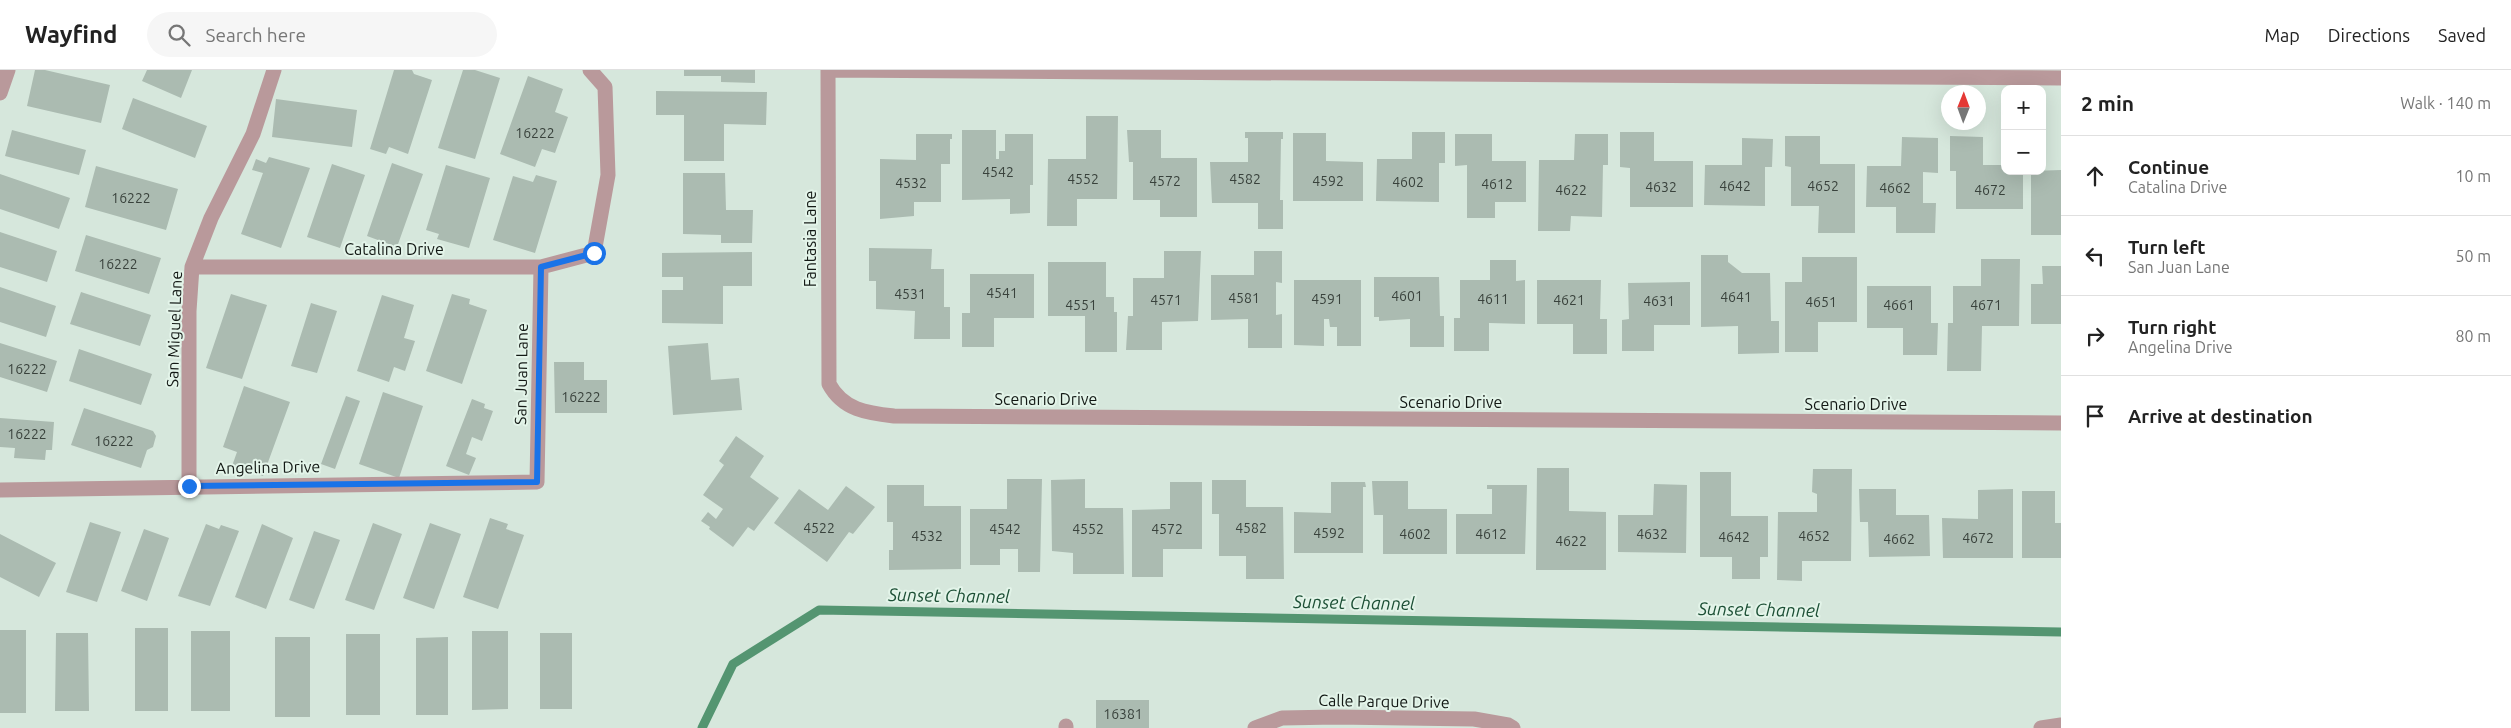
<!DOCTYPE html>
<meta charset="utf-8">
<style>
:root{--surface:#fff;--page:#f6f6f6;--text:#222;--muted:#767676;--line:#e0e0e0}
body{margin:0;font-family:Ubuntu,sans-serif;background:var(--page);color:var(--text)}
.controls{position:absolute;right:15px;top:15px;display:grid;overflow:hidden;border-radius:10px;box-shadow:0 5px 20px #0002}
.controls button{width:45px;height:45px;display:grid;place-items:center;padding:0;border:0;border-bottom:1px solid var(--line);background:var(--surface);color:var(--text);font:25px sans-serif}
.compass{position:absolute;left:1941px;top:15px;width:45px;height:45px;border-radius:50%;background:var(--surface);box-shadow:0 5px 20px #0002;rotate:1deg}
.stop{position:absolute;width:15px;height:15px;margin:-11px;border:4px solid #1a73e8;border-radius:50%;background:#fff}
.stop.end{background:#1a73e8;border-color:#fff;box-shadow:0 1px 5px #0008}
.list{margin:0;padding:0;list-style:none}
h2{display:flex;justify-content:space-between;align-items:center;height:65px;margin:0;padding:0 20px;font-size:21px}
h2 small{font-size:16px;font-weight:400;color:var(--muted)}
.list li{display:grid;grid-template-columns:32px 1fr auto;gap:15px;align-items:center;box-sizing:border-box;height:80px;padding:0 20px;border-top:1px solid var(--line)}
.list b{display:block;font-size:19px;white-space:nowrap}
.list p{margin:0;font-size:16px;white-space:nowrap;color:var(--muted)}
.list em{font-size:16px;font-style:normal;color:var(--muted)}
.icon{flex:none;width:28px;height:28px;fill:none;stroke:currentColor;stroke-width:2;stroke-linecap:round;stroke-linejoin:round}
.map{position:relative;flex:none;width:2061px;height:658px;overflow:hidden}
header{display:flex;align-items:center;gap:30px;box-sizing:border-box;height:70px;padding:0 25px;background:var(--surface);border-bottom:1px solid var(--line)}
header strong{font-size:24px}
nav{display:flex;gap:28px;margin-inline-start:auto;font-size:18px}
.search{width:350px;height:45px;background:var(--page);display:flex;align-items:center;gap:12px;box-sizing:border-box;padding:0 18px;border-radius:28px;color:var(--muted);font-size:19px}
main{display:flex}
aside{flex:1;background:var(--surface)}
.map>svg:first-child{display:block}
</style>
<header>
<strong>Wayfind</strong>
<div class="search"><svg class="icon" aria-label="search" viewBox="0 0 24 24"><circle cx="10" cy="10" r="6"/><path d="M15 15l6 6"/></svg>Search here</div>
<nav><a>Map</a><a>Directions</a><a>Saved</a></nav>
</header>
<main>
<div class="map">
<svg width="2061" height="658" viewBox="0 0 2061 658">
<rect width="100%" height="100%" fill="#d6e7dc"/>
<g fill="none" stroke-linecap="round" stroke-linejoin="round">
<path stroke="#549571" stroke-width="9" d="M702,658L733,594L819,540L2061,562"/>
</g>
<path fill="#abbbb1" d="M35,0H45L110,15L101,53L27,36Z
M147,0H192L181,28L142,11Z
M394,0H412L414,4L432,10L408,84L389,77L386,84L370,79Z
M463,0H475L500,8L475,89L438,78Z
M684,0H755V13L721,12V6H684Z
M528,6L563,19L555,42L568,47L555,83L542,79L535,97L500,84Z
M656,21L767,22L766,55L724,54V91H684V45H656Z
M133,28L207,56L195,88L122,59Z
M276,29L357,40L352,77L272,67Z
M1086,46H1118L1117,129H1077V156H1047L1048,89H1086Z
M12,60L86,80L79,105L5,86Z
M962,60H996V89H999V81H1005V64H1033V115H1030V143L1010,144V129L962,130Z
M1127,60H1161V88H1197V147H1160V130H1133V92H1129Z
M1245,62H1283V69H1281L1280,130H1283V159H1258V133H1212L1210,92H1248V68H1245Z
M1412,62H1445V93H1439V132L1376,131L1377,89H1412Z
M1620,62H1654V91H1693V137H1630V98L1620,97Z
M1293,63H1326V91L1363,92V131H1293Z
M916,64H952V69H950V94H941V132H914V146L880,149V89L916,90Z
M1455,64H1492V91H1526V132H1495V148H1467V95L1455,96Z
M1575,64H1608V95H1603L1602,147L1571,146L1570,161H1538L1539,90H1574Z
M1785,66H1820V94H1855V163H1818L1819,136H1791V97L1785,96Z
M1950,66L1983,67V95H2005V101H2023V139H1956V101H1950Z
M1902,67L1938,68V103L1923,102V133H1936L1935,163H1896V137H1866L1867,96H1901Z
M1742,68L1773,69L1772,97H1765V136L1704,135L1705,95H1742Z
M269,87L310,98L281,178L241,164L263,103L252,100L256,89L266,93Z
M392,93L423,104L397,177L367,166Z
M332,94L365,105L340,178L307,167Z
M446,95L490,108L469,178L437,169L439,164L426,160Z
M96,96L178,119L166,160L85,137Z
M2061,100V165H2031V101Z
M683,103H725L726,140H753L752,173H721V165L683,164Z
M0,104L70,128L59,159L0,139Z
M536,105L557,111L535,183L493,170L513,106L533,112Z
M0,162L57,181L47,212L0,197Z
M86,165L161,188L149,224L75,201Z
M869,178L932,179L931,199H944V237H950V269H914L915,241L876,239V211H869Z
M1164,181H1201L1198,251L1162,252V280H1126L1128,246H1133V208H1164Z
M1254,181H1282V213L1276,212V245L1282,244V278H1248V249L1211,250V205H1254Z
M752,182V216H723V254L662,253V220H683V207H662V183Z
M1701,185H1728V192L1742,203H1770L1771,251H1779V283L1738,284V256L1701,257Z
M1802,187H1857V252H1818V282H1785V212H1802Z
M1981,189H2020L2019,256H1982L1981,301H1947L1948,253H1953V216H1981Z
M1490,190H1516V211L1525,210V254L1489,253V281H1454V248H1460V210H1490Z
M1048,192H1106V227H1114V242H1117V282H1085V246H1048Z
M2042,196H2061V254H2031V214H2043Z
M970,204H1034V248H994V277H962V243H970Z
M1374,207H1439L1440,246H1444V277H1410V249L1379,251V247H1374Z
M1294,210H1361V276H1337V257H1330L1329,249H1324V276L1294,275Z
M1537,210H1601L1600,249H1607V284H1573V254H1537Z
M1690,212V255H1654V281H1622V250L1629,249L1628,213Z
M1867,216H1931V253H1938L1937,285H1903V258H1867Z
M0,217L56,236L46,267L0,252Z
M81,222L151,245L140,276L70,254Z
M231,224L267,235L242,309L206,298Z
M452,224L470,229L469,234L487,240L462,314L426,301Z
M382,225L414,235L404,268L415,271L405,301L394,297L389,312L357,301Z
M311,233L337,241L317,303L291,296Z
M0,273L57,291L47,322L0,307Z
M708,273L711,310L739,308L742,340L673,345L668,276Z
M79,279L152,304L141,335L69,311Z
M554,292H584V310H607V343H555Z
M244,316L290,332L263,406L232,396L237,382L223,377Z
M383,322L423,336L399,408L359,394Z
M346,326L360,331L335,399L321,394Z
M472,329L485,334L484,338L493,341L482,371L472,367L466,384L476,388L469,405L446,396Z
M84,338L153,361L156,366L153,377L147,380L141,398L71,375Z
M0,348L54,352L52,380H46L45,390L14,388L15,378L0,377Z
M736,366L764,386L750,407L779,428L754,461L748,457L733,477L709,459L710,457L701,451L708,442L716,449L723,439L703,425L724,395L719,391Z
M1537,398H1569V441L1606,442V500H1536Z
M1813,399H1852L1851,491H1802V511L1777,510L1778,442H1817V424L1812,422Z
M1700,402H1731V446H1768V487H1760V509H1732V487H1700Z
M1007,409H1042L1040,502H1018V479H1000V495H970V439H1007Z
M1085,409V438H1123L1124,504H1073V483L1052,481L1051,410Z
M1212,410H1246V437H1283L1284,509H1246V486H1219V444H1212Z
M1372,411H1408V439H1447V484H1383V445H1374Z
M1170,412H1202V479H1163V507H1132V440L1170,439Z
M1331,412H1365L1366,417H1363V483H1294V442L1331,443Z
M1654,414L1687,415L1686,483L1618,482V445H1653Z
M887,415H924V436H961V499L889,500V480H893V452H887Z
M1487,415H1527L1525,484H1456V444H1492V419H1487Z
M846,416L875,437L853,464L849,462L827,492L774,453L799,419L828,440Z
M1859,419H1896V445H1929L1930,486L1869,487L1868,452H1860Z
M2013,419V488H1943L1942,448L1978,449V420Z
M2022,421H2055V453H2061V488H2022Z
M490,448L508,454L506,459L524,465L498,539L463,527Z
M90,452L121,462L97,532L66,522Z
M373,453L402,464L374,540L345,530Z
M430,453L461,464L434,539L403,528Z
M206,454L219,459L221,455L239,461L210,536L178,526Z
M262,454L293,468L266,539L235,527Z
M144,459L169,468L147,531L121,521Z
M314,461L340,470L314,539L289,530Z
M0,464L56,493L39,527L0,507Z
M135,558H168V641H135Z
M0,560H26V643H0Z
M191,561H230V641H191Z
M472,561H508V639L472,640Z
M56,563H88L89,641H55Z
M540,563H572V639H540Z
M346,564H380V645H346Z
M275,567H310V647H275Z
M448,567V645H416V568Z
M1096,630H1149V658H1096Z"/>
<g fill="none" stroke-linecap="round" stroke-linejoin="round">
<path stroke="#b9999b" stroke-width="15" d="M1066,658V656
M1255,658L1282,648L1336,647L1474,649L1508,655L1513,658
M2041,658L2061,655"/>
<path stroke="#b9999b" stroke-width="15" d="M828,0L829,314C843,340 867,343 894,346L2061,353
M828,0L2061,8
M0,23L8,0
M192,197H541L594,183L608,105L605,17L590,0
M189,416V241L192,197L211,148L253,64L274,0
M0,420L537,412L541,197"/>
</g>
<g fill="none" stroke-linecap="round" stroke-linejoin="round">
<path stroke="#1a73e8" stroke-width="6" d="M189,416L537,412L541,197L594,183"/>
</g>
<g text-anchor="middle" stroke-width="4" stroke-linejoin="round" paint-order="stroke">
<g font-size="14" fill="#39423c">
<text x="535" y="68">16222</text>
<text x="998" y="107">4542</text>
<text x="1083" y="114">4552</text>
<text x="1245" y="114">4582</text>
<text x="1165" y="116">4572</text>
<text x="1328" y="116">4592</text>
<text x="1408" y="117">4602</text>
<text x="911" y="118">4532</text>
<text x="1497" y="119">4612</text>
<text x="1735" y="121">4642</text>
<text x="1823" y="121">4652</text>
<text x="1661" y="122">4632</text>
<text x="1895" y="123">4662</text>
<text x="1571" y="125">4622</text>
<text x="1990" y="125">4672</text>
<text x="131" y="133">16222</text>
<text x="118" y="199">16222</text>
<text x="1002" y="228">4541</text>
<text x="910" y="229">4531</text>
<text x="1407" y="231">4601</text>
<text x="1736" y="232">4641</text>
<text x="1244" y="233">4581</text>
<text x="1327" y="234">4591</text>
<text x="1493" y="234">4611</text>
<text x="1166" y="235">4571</text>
<text x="1569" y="235">4621</text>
<text x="1659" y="236">4631</text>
<text x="1821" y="237">4651</text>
<text x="1081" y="240">4551</text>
<text x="1899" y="240">4661</text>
<text x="1986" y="240">4671</text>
<text x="27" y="304">16222</text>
<text x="581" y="332">16222</text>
<text x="27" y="369">16222</text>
<text x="114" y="376">16222</text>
<text x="819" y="463">4522</text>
<text x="1251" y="463">4582</text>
<text x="1005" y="464">4542</text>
<text x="1088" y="464">4552</text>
<text x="1167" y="464">4572</text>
<text x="1329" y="468">4592</text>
<text x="1415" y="469">4602</text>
<text x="1491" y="469">4612</text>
<text x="1652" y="469">4632</text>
<text x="927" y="471">4532</text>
<text x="1814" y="471">4652</text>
<text x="1734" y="472">4642</text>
<text x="1978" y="473">4672</text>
<text x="1899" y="474">4662</text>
<text x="1571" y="476">4622</text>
<text x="1123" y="649">16381</text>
</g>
<g font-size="16" fill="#131915" stroke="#e3f4e9">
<text transform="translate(810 169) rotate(-90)" y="6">Fantasia Lane</text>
<text x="394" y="185">Catalina Drive</text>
<text transform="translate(174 259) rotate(-88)" y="6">San Miguel Lane</text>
<text transform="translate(521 304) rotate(-89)" y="6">San Juan Lane</text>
<text x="1046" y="335">Scenario Drive</text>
<text x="1451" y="338">Scenario Drive</text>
<text x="1856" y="340">Scenario Drive</text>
<text transform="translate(268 397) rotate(-1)" y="6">Angelina Drive</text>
<text transform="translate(1384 631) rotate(1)" y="6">Calle Parque Drive</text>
</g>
<g font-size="18" font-style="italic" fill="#1c4f35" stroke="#e3f4e9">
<text transform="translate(949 526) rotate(1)" y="6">Sunset Channel</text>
<text transform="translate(1354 533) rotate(1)" y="6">Sunset Channel</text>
<text transform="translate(1759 540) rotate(1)" y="6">Sunset Channel</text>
</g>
</g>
</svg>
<div class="controls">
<button>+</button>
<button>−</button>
</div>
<svg class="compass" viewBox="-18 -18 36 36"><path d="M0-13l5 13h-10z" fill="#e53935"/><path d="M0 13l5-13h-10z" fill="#767676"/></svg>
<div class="stop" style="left:594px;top:183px"></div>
<div class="stop end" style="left:189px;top:416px"></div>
</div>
<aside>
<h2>2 min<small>Walk · 140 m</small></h2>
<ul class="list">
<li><svg class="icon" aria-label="ahead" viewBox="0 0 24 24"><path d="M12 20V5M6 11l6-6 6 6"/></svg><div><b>Continue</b><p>Catalina Drive</p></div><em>10 m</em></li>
<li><svg class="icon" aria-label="left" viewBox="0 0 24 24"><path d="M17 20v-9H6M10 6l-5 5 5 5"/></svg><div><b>Turn left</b><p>San Juan Lane</p></div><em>50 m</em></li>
<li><svg class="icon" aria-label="right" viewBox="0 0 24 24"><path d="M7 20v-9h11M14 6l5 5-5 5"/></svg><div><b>Turn right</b><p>Angelina Drive</p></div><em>80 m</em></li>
<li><svg class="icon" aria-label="arrive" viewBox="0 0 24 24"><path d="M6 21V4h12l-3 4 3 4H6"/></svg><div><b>Arrive at destination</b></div></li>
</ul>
</aside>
</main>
